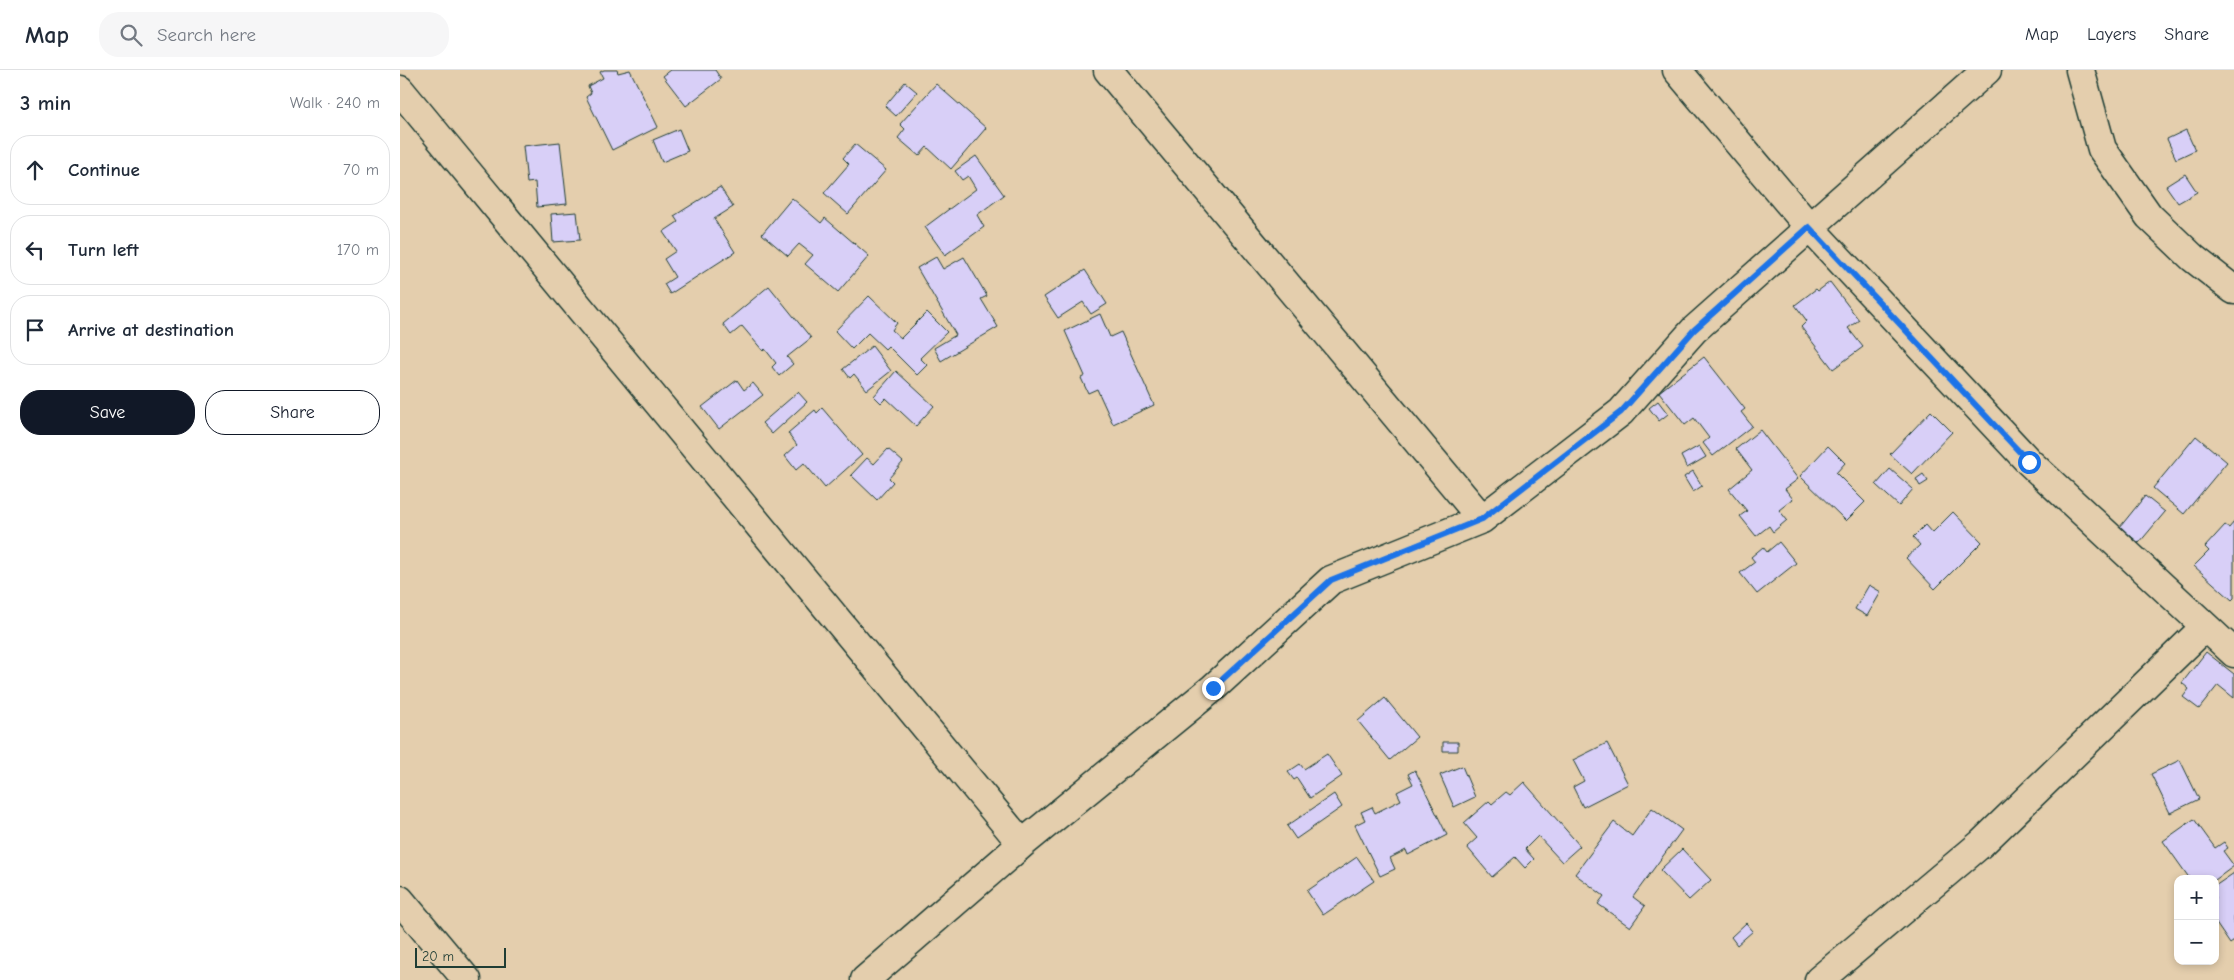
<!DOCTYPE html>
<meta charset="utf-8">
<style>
:root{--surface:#fff;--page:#f6f6f7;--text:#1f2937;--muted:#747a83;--line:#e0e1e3;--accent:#111827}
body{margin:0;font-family:"Comic Neue",sans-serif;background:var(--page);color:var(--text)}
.controls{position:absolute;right:15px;bottom:15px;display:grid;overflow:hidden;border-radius:10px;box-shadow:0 2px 8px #0003}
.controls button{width:45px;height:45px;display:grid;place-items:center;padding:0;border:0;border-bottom:1px solid var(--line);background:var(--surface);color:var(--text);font:25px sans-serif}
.scale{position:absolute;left:15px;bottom:12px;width:91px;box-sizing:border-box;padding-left:5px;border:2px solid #1f3d34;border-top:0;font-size:14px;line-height:18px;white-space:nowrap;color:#1f3d34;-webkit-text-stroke:4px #e4cead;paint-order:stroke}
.stop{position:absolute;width:15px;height:15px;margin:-11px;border:4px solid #1a73e8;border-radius:50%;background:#fff}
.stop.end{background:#1a73e8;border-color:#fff;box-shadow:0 1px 5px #0008}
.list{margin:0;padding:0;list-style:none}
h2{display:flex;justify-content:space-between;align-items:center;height:65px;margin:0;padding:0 20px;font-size:21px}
h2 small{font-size:16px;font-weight:400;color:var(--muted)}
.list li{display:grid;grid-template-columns:32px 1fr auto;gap:15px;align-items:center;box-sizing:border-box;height:70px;margin:0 10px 10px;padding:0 10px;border:1px solid var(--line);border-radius:20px}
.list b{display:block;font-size:19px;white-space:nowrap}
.list em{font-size:16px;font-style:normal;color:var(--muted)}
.actions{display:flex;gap:10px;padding:15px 20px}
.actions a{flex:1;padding:11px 0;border:1px solid var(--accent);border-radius:20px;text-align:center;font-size:18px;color:var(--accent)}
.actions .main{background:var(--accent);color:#fff}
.icon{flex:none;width:28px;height:28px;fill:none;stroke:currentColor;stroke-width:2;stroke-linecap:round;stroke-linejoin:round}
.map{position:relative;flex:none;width:1834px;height:910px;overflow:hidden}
header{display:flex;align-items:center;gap:30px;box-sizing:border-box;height:70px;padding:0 25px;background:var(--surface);border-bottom:1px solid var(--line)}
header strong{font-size:24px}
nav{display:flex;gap:28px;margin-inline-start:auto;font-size:18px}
.search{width:350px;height:45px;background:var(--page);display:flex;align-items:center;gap:12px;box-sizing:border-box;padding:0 18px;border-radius:20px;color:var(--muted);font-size:19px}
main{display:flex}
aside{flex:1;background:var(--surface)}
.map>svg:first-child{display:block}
</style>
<header>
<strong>Map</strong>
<div class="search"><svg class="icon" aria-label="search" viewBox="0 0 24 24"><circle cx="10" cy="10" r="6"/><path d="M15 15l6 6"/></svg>Search here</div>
<nav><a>Map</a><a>Layers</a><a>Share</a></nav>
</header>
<main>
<aside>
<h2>3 min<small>Walk · 240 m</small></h2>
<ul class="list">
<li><svg class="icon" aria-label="ahead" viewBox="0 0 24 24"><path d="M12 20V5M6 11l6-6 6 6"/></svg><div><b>Continue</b></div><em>70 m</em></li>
<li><svg class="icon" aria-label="left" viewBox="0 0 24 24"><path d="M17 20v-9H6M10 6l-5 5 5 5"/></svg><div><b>Turn left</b></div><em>170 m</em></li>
<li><svg class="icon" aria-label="arrive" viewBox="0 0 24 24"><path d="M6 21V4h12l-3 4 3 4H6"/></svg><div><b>Arrive at destination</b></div></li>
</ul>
<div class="actions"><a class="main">Save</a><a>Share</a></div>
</aside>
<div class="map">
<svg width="1834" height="910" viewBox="0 0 1834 910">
<rect width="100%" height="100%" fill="#e4cead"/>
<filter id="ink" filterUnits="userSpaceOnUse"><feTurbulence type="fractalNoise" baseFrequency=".02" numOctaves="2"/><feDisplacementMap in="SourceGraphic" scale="10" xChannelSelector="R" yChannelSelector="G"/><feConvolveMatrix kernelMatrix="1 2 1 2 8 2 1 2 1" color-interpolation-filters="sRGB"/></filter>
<g filter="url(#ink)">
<path fill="#d8cff7" stroke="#1f3d34" d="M204,0H217L218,3L230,0L258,57L212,80L186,27L191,23L188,16L203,8L200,2Z
M271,0H315L321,9L286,36L263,6Z
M505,12L517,22L496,46L485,36Z
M536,14L586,58L551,99L527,77L519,86L498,68L505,59L500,54Z
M279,59L288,81L262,92L253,70Z
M1786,60L1795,80L1776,89L1767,69Z
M160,72L167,134L137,137L135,112L127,113L123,76Z
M455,74L486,100L448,144L424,123L449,94L443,88Z
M576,86L604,125L577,145L584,157L545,185L525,157L576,119L568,106L562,110L555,101Z
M1785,104L1797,122L1778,133L1766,116Z
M320,117L333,137L314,149L335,182L270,224L264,214L275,207L264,189L276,181L263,162L278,152L274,146Z
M392,128L421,153L425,148L469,186L438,222L405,194L413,185L399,174L388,186L362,164Z
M177,142L180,170L153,172L151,144Z
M536,187L543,199L564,187L587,226L581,229L598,257L541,291L534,278L556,265L517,198Z
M685,200L707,234L691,244L683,232L658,248L644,227Z
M1430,212L1459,250L1448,258L1463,277L1433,299L1401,257L1407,251L1395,235L1416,219L1418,221Z
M369,216L411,268L387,287L393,294L379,306L372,297L376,293L365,279L363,281L342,256L331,265L323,254Z
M469,226L497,253L492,260L501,268L527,242L547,262L520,288L527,295L517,305L488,276L485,279L468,263L452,279L435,261Z
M700,244L710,267L721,262L754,335L713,354L697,319L688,323L681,308L685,306L665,261Z
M472,276L491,301L467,320L454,304L450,308L443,299Z
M1304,287L1345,339L1341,342L1352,356L1313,386L1303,373L1309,368L1294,348L1285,355L1259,322Z
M496,301L534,336L516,356L486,328L481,333L474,326Z
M337,310L344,320L353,313L363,325L319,359L302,337Z
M398,322L407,332L372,364L362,353Z
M1258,331L1268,344L1259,351L1249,338Z
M422,338L462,385L425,418L404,393L396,400L385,386L397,375L388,363L415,340L417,343Z
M1531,341L1552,362L1512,404L1490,384Z
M1360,360L1398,409L1385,419L1393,429L1379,440L1387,450L1373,462L1369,456L1356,466L1340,446L1347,441L1329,419L1352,400L1336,379Z
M1796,366L1827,392L1784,444L1753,418Z
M1299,376L1306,387L1287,398L1281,386Z
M1428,376L1445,393L1436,403L1465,432L1446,451L1400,406Z
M488,379L503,392L489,408L493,412L477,430L451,405L467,388L474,394Z
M1490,399L1513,419L1499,436L1476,415Z
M1293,401L1302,416L1293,422L1284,407Z
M1523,404L1528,411L1520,416L1516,409Z
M1745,426L1765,442L1739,473L1720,457Z
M1553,442L1582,472L1535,519L1506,488L1520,475L1513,467L1525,455L1532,463Z
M1834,452V528L1832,530L1794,496L1809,481L1805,477L1825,455L1829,458Z
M1379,472L1396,493L1357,524L1340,503L1355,492L1351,487L1363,477L1367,482Z
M1469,515L1481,522L1467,546L1455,539Z
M1806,582L1834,604V628L1818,615L1799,639L1783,627L1789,619L1782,613Z
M985,628L1017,667L990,690L958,651Z
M1043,672H1058V681H1043Z
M1207,673L1228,714L1183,737L1173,717L1184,711L1173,690Z
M927,684L942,706L910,728L897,708L894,710L888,702L900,694L904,699Z
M1780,690L1799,729L1770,743L1751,704Z
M1062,696L1075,727L1054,737L1040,705Z
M1015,700L1047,765L1008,785L1006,780L990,788L995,799L980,806L955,755L965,750L961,742L972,737L975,743L1001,730L997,722L1013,714L1008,704Z
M1124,712L1180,776L1162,792L1138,766L1125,779L1134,789L1125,798L1115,787L1092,807L1067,777L1077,768L1064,753L1089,731L1092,734L1106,722L1110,725Z
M934,724L942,737L896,769L887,756Z
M1252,738L1282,760L1233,827L1245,836L1230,857L1198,834L1204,826L1175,804L1214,752L1232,766Z
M1794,749L1815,778L1824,772L1828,778L1823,781L1834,796L1815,810L1790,809L1763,771Z
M1282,779L1311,810L1289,830L1260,800Z
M957,787L974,811L923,845L907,821Z
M1834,803V871L1830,874L1815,852V816Z
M1346,853L1353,861L1337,875L1331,867Z"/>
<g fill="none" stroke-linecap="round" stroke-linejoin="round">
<defs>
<path id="street" d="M708,0L1082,449
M1277,0L1409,157L1629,392L1834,583
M1680,0L1702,79L1749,146L1793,188L1834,220
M0,20L622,774
M465,910L622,774L813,618L931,510L1082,449L1221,342L1294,260L1587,0
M1419,910L1582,773L1805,557"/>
<path id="secondary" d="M0,830L67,910"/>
</defs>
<use href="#street" stroke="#1f3d34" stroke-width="31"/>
<use href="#secondary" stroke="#1f3d34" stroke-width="31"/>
<use href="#street" stroke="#e4cead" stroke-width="28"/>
<use href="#secondary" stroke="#e4cead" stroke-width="28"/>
</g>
</g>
<g fill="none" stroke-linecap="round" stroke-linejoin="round" filter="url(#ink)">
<path stroke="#1a73e8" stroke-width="6" d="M813,618L931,510L1082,449L1221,342L1294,260L1409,157L1629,392"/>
</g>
</svg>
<div class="controls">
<button>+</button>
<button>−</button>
</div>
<div class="scale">20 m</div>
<div class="stop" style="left:1629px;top:392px"></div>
<div class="stop end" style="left:813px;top:618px"></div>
</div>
</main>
